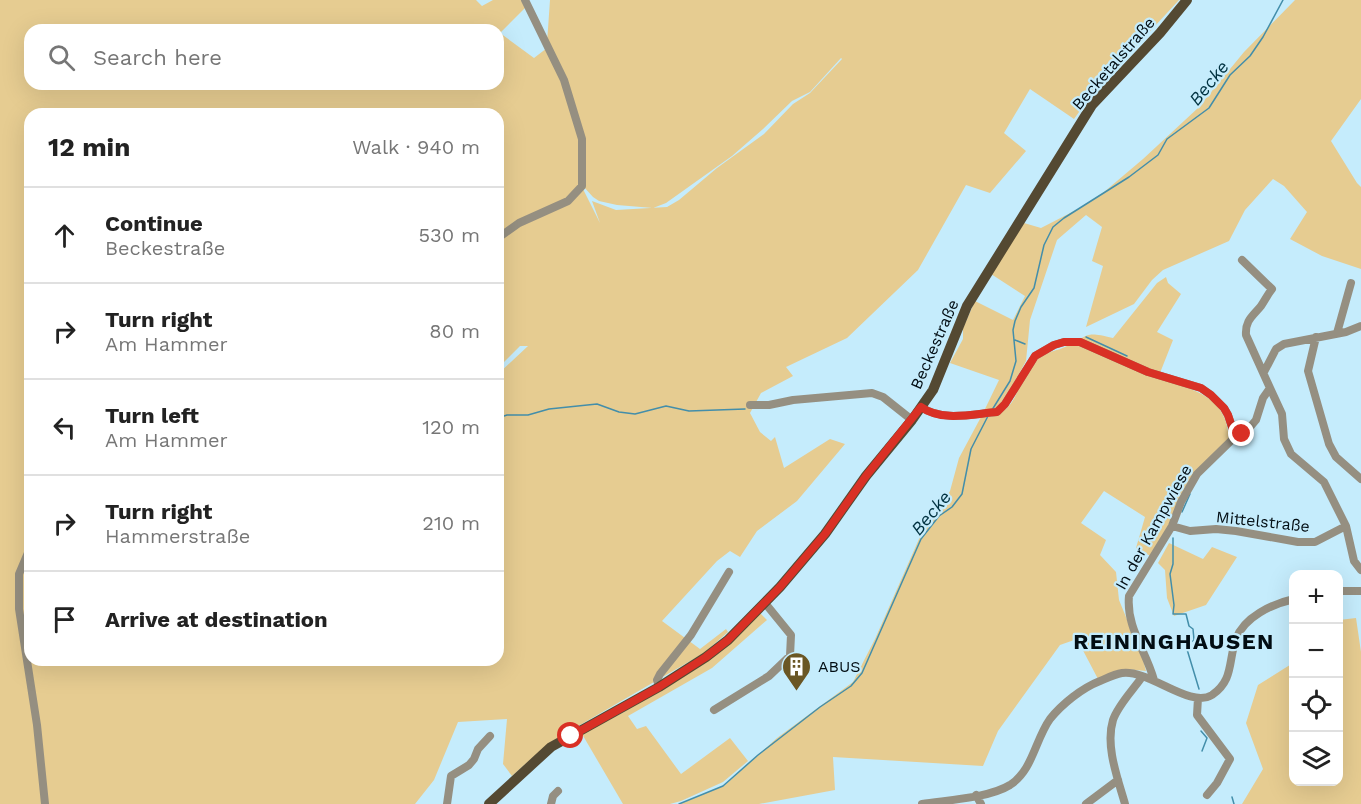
<!DOCTYPE html>
<meta charset="utf-8">
<style>
:root{--surface:#fff;--page:#f6f6f6;--text:#222;--muted:#767676;--line:#e0e0e0}
body{margin:0;font-family:"Work Sans",sans-serif;background:var(--page);color:var(--text)}
.controls{position:absolute;right:18px;bottom:18px;display:grid;overflow:hidden;border-radius:12px;box-shadow:0 6px 24px #0002}
.controls button{width:54px;height:54px;display:grid;place-items:center;padding:0;border:0;border-bottom:2px solid var(--line);background:var(--surface);color:var(--text);font:30px sans-serif}
.stop{position:absolute;width:18px;height:18px;margin:-14px;border:4px solid #d93025;border-radius:50%;background:#fff}
.stop.end{background:#d93025;border-color:#fff;box-shadow:0 2px 6px #0008}
.list{margin:0;padding:0;list-style:none}
h2{display:flex;justify-content:space-between;align-items:center;height:78px;margin:0;padding:0 24px;font-size:26px}
h2 small{font-size:20px;font-weight:400;color:var(--muted)}
.list li{display:grid;grid-template-columns:39px 1fr auto;gap:18px;align-items:center;box-sizing:border-box;height:96px;padding:0 24px;border-top:2px solid var(--line)}
.list b{display:block;font-size:22px;white-space:nowrap}
.list p{margin:0;font-size:20px;white-space:nowrap;color:var(--muted)}
.list em{font-size:20px;font-style:normal;color:var(--muted)}
.icon{flex:none;width:33px;height:33px;fill:none;stroke:currentColor;stroke-width:2;stroke-linecap:round;stroke-linejoin:round}
.map{position:relative;flex:none;width:1361px;height:804px;overflow:hidden}
.search{position:absolute;background:var(--surface);box-shadow:0 6px 24px #0002;left:24px;top:24px;width:480px;height:66px;display:flex;align-items:center;gap:15px;box-sizing:border-box;padding:0 21px;border-radius:18px;color:var(--muted);font-size:22px}
.panel{position:absolute;background:var(--surface);box-shadow:0 6px 24px #0002;left:24px;top:108px;width:480px;height:558px;border-radius:18px}
.map>svg:first-child{display:block}
</style>
<div class="map">
<svg width="1361" height="804" viewBox="0 0 1361 804">
<rect width="100%" height="100%" fill="#c5ecfc"/>
<path fill="#e6cc91" fill-rule="evenodd" d="M0,0H476L482,6L493,0H523L526,7L500,33L534,58L547,48L562,81L579,139V185L566,199L519,221L516,225L568,202L582,187L600,223L592,201L616,210L667,207L679,200L717,168L764,134L793,104L810,93L842,59L841,58L810,92L792,101L763,129L732,156L666,203L653,208L617,205L599,201L593,197L583,186L584,138L565,80L547,43L550,0H1179L1092,94L1074,119L1030,89L1004,133L1026,151L990,193L966,185L918,270L847,338L786,367L793,376L761,393L750,413L760,432L771,441L775,437L784,468L830,439L845,444L797,501L757,531L740,557L730,551L717,561L662,621L700,649L726,629L728,632L704,653L549,743L512,776L503,764L507,719L458,722L434,780L415,804H0ZM30,30H498V84H30ZM30,114H498V368L520,346H528L498,374V660H30Z
M1295,0H1361V99L1331,141L1357,183L1361,187V269L1322,256L1290,239L1307,212L1284,186L1273,179L1245,210L1229,241L1163,270L1152,280L1134,304L1086,327L1103,266L1092,261L1102,227L1086,215L1057,240L1030,320L1026,361L1004,401L996,409H985L999,380L950,363L963,339V328L975,301L1013,320L1025,296L991,274L1024,223L1041,228L1078,209L1104,192L1143,159L1198,108L1244,52Z
M1166,277L1168,283L1181,294L1157,332L1173,340L1158,378C1193,390 1227,395 1229,439L1197,474L1154,558L1136,548L1145,517L1104,491L1081,523L1106,540L1100,555L1116,572L1119,600L1142,656L1146,671L1126,669L1098,679L1077,639L1060,645L998,731L983,766L833,757L835,790L759,804H680L725,785L777,738L853,682L875,639L919,539L950,491L959,458L981,417C1021,414 1012,388 1033,364C1045,351 1051,353 1065,347C1091,335 1083,331 1113,338L1157,283Z
M1169,543L1203,559L1212,547L1237,557L1206,605L1174,616L1167,598L1165,570L1158,563Z
M760,613L767,620L712,668L628,716L637,729L646,726L681,774L730,738L748,761L723,782L681,801L670,804H623L582,734L624,712Z
M1356,618L1361,652V804H1242L1263,769L1246,723L1258,685L1293,663L1294,782H1338L1339,620Z"/>
<g fill="none" stroke-linecap="round" stroke-linejoin="round">
<path stroke="#438eaa" stroke-width="1.5" d="M1086,337L1127,356
M1015,340L1025,344
M992,410L1010,381L1016,361L1013,330L1015,321L1021,307L1034,288L1044,245L1053,227L1064,218L1129,177L1158,155L1167,139L1209,108L1230,75L1250,56L1263,37L1283,0
M498,418L507,415H528L549,409L597,404L619,412L635,414L666,406L689,411L745,409
M1182,512L1190,494
M1173,538V564L1170,574L1174,605L1173,614H1186L1189,626L1193,629L1194,640L1186,646L1199,689
M1201,731L1207,738L1202,751
M1232,797L1234,804
M679,804L723,786L758,755L820,707L851,686L862,673L921,539L939,516L952,507L962,494L971,449L988,416"/>
<path stroke="#958f81" stroke-width="8" d="M498,238L519,223L568,201L582,186V139L564,80L525,0
M1242,260L1272,289C1268,294 1265,300 1261,306C1253,316 1245,320 1246,335L1270,388
M1337,333L1351,283
M1316,337L1308,371L1329,444L1336,457L1361,479
M1264,372L1276,349L1284,344L1346,332L1361,326
M750,405H769L793,400L872,393L883,397L912,420
M921,407C943,422 972,414 997,412L1005,404L1035,356L1054,345L1064,342H1080L1148,372L1201,388L1211,395L1224,408L1228,415L1234,433L1240,435L1245,433L1256,420L1263,398L1270,388L1282,414L1284,439L1291,454L1324,482L1346,526L1354,561L1361,570
M1172,526L1190,531L1216,529L1236,531L1298,542H1315L1346,526
M30,548L19,574V609L37,725L45,804
M1338,591H1361
M1154,680C1146,651 1126,627 1129,596L1172,526L1181,502L1197,474L1237,435
M659,687L657,680L660,674L691,635L729,572
M1198,698L1197,715L1230,759L1217,783L1207,795
M714,710L769,676L790,656L791,635L765,603
M976,795L981,804
M447,804L451,776L469,765L474,759L478,749L490,736
M551,804L553,796L558,791
M922,804C947,800 989,798 1010,785C1033,770 1035,740 1050,719C1062,704 1082,688 1100,681C1107,678 1115,674 1122,673C1149,669 1190,709 1212,695C1234,680 1228,661 1236,639C1244,617 1272,604 1294,599
M1086,804L1118,780
M1125,804C1118,779 1105,746 1113,720C1118,705 1133,690 1142,677"/>
<path stroke="#544932" stroke-width="10" d="M489,804L551,747L659,687L706,657L728,640L780,587L825,534L866,476L912,420L933,390L967,306L1092,105L1160,33L1187,0"/>
</g>
<g fill="none" stroke-linecap="round" stroke-linejoin="round">
<path stroke="#d93025" stroke-width="8" d="M571,736L659,687L706,657L728,640L780,587L825,534L866,476L921,407C942,422 972,414 997,412L1005,404L1035,356L1054,345L1064,342H1080L1148,372L1201,388L1211,395L1224,408L1228,415L1234,433L1242,434"/>
</g>
<defs>
<symbol id="building-pin" viewBox="-11 -11 22 30"><path d="M0 17L-7.5 6A9.5 9.5 0 1 1 7.5 6Z" fill="#6a5624" stroke="#c5ecfc"/><path d="M-4-6H4V6H1V3H-1V6H-4ZM-2.5-4.3h1.7v1.8h-1.7ZM.8-4.3h1.7v1.8H.8ZM-2.5-1h1.7V.8h-1.7ZM.8-1h1.7V.8H.8Z" fill="#fff"/></symbol>
</defs>
<g fill-rule="evenodd">
<use href="#building-pin" x="780" y="650" width="33" height="45"/>
</g>
<g text-anchor="middle" stroke-width="4.5" stroke-linejoin="round" paint-order="stroke">
<g font-size="16" fill="#020d13" stroke="#c5ecfc">
<text transform="translate(1113 63) rotate(-49)" y="6">Becketalstraße</text>
<text transform="translate(934 344) rotate(-66)" y="6">Beckestraße</text>
<text transform="translate(1263 521) rotate(6)" y="6">Mittelstraße</text>
<text transform="translate(1153 527) rotate(-61)" y="6">In der Kampwiese</text>
</g>
<g font-size="16" fill="#020d13" stroke="#c5ecfc" text-anchor="start">
<text x="818" y="672">ABUS</text>
</g>
<g font-size="18" font-style="italic" fill="#013241" stroke="#c5ecfc">
<text transform="translate(1209 83) rotate(-51)" y="6">Becke</text>
<text transform="translate(931 513) rotate(-50)" y="6">Becke</text>
</g>
<g font-size="22" font-weight="bold" letter-spacing="1.5" fill="#020d13" stroke="#c5ecfc">
<text x="1174" y="649">REININGHAUSEN</text>
</g>
</g>
</svg>
<div class="controls">
<button>+</button>
<button>−</button>
<button><svg class="icon" aria-label="locate" viewBox="0 0 24 24"><circle cx="12" cy="12" r="6"/><path d="M12 2v4M12 18v4M2 12h4M18 12h4"/></svg></button>
<button><svg class="icon" aria-label="layers" viewBox="0 0 24 24"><path d="M12 4l9 5-9 5-9-5zM3 14l9 5 9-5"/></svg></button>
</div>
<div class="stop" style="left:571px;top:736px"></div>
<div class="stop end" style="left:1242px;top:434px"></div>
<div class="search"><svg class="icon" aria-label="search" viewBox="0 0 24 24"><circle cx="10" cy="10" r="6"/><path d="M15 15l6 6"/></svg>Search here</div>
<section class="panel">
<h2>12 min<small>Walk · 940 m</small></h2>
<ul class="list">
<li><svg class="icon" aria-label="ahead" viewBox="0 0 24 24"><path d="M12 20V5M6 11l6-6 6 6"/></svg><div><b>Continue</b><p>Beckestraße</p></div><em>530 m</em></li>
<li><svg class="icon" aria-label="right" viewBox="0 0 24 24"><path d="M7 20v-9h11M14 6l5 5-5 5"/></svg><div><b>Turn right</b><p>Am Hammer</p></div><em>80 m</em></li>
<li><svg class="icon" aria-label="left" viewBox="0 0 24 24"><path d="M17 20v-9H6M10 6l-5 5 5 5"/></svg><div><b>Turn left</b><p>Am Hammer</p></div><em>120 m</em></li>
<li><svg class="icon" aria-label="right" viewBox="0 0 24 24"><path d="M7 20v-9h11M14 6l5 5-5 5"/></svg><div><b>Turn right</b><p>Hammerstraße</p></div><em>210 m</em></li>
<li><svg class="icon" aria-label="arrive" viewBox="0 0 24 24"><path d="M6 21V4h12l-3 4 3 4H6"/></svg><div><b>Arrive at destination</b></div></li>
</ul>
</section>
</div>
